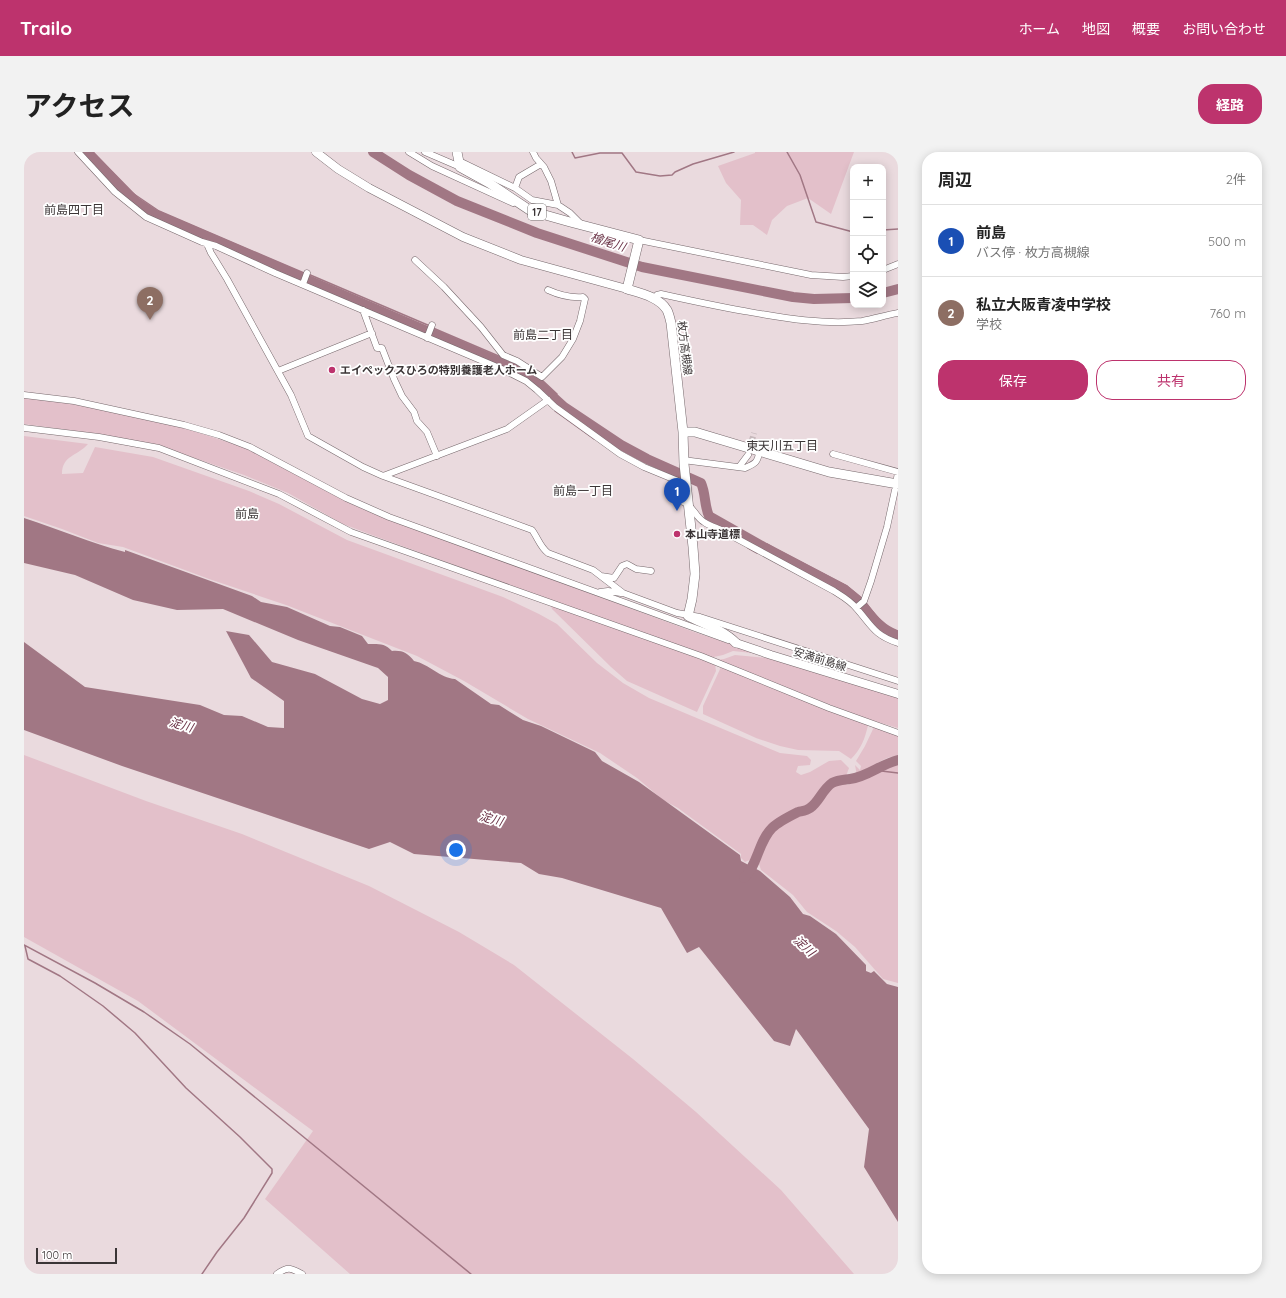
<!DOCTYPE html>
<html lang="ja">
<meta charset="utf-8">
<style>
:root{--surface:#fff;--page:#f2f2f2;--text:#222;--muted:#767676;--line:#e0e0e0;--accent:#bd336d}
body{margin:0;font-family:Quicksand,"Noto Sans JP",sans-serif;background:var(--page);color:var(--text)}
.controls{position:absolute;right:12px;top:12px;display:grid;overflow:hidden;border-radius:8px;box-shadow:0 2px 10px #0003}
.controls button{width:36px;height:36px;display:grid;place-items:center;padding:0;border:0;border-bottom:1px solid var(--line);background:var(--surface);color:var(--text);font:20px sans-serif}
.scale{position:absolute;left:12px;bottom:10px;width:81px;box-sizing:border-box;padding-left:4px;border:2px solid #3b3536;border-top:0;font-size:11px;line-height:14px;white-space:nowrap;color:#3b3536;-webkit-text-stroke:3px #fff;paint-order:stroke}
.you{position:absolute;left:432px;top:698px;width:14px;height:14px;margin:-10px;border:3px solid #fff;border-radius:50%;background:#1a73e8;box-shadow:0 0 0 6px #1a73e833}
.badge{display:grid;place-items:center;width:26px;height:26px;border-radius:50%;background:var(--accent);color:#fff;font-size:13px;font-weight:700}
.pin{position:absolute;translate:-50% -33px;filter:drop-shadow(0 1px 2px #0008)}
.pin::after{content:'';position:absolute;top:21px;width:14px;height:12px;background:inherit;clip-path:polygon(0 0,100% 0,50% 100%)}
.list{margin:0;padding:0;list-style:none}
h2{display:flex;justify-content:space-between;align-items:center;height:52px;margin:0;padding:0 16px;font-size:17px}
h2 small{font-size:13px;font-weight:400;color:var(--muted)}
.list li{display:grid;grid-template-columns:26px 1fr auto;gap:12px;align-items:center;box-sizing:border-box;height:72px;padding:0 16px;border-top:1px solid var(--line)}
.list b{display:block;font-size:15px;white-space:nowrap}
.list p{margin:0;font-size:13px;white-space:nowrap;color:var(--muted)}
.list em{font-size:13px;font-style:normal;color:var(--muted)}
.actions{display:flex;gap:8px;padding:12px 16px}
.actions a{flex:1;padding:9px 0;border:1px solid var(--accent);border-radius:16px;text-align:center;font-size:14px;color:var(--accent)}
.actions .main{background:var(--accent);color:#fff}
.icon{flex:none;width:22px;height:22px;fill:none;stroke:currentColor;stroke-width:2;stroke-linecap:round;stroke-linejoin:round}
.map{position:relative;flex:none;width:874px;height:1122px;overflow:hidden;border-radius:16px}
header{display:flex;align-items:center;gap:24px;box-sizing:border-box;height:56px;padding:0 20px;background:var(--accent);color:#fff}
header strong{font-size:19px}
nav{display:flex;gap:22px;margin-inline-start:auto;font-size:14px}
.intro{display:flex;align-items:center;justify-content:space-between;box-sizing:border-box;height:96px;padding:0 24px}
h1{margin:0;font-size:28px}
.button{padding:10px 18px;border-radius:16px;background:var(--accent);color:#fff;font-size:14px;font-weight:700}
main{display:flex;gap:24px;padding:0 24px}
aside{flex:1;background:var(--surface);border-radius:16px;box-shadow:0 2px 10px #0003}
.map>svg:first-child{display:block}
</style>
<header>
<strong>Trailo</strong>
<nav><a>ホーム</a><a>地図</a><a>概要</a><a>お問い合わせ</a></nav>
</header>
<div class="intro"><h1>アクセス</h1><a class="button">経路</a></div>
<main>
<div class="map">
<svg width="874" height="1122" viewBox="0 0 874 1122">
<rect width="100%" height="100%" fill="#eadade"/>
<path fill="#e3c0ca" d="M731,0H830L807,62L784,46L763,54L748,68L743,83L729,73H716L717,48L702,31L694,14L731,1Z
M0,246L49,252L157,275L222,296L332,354L670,480L737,502L709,499L699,503L685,506L348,383L319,372L264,341L220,323L150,299L110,289L59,280L0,272Z
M0,284L64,292C54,304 38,303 38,322L59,321L71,295L129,305L225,339L255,352L323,388L479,445L515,462L533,472L573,511L599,531L625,546L756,601L783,604L787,608L786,613L774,614L772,620L777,623L786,620L805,609L817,608L825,616L822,624L810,626L783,655L753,668L743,678L733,697L730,699L728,707L721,710L717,706V702L662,662L654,656L639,648L613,626L576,601L504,567L440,529L393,504L262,453L185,427L99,395L74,391L38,377L0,364Z
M527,453L691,512L692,519L673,560L603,529L587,515L528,457Z
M711,503L753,507L874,546V576L837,565L692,508L700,507Z
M697,515L844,573C841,587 837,597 827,607L815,599L774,598L756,594L732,586L679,562V554Z
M850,575L874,583V604C860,604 848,615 838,624H833L831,613L836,618L837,614L832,609L841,594Z
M0,603L122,649L218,682L345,734L435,780L490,813L609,907L672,960L757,1038L830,1122H326L241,1047L289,979L114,849L0,785Z
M873,609H874V831L859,827L831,795L812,779L783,760L769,743L737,718L735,712L739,697L748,680L770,665L782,662L793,656L798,648L801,640L808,635L819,629L823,633L844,626L858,615Z"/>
<path fill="#a17784" d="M0,366C34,377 67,391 101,400V398L228,444L237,450L263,455L306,474L316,475L338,484L344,492C354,492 361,491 368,499C378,498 384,501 390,509C405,512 416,526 431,527L467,552L475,553L499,568L517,574L571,600L578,609L615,630L716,703L717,709L736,719L766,745L779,762L786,764L812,782L842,813V819L847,821L850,819L863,832L874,835V1070L840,1015L845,977L772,877L766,894L750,889L675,795L663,801L637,756L538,726L515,722L497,711L390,702L366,690L345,697L98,614L0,578V490L61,535L176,553L200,563L218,564L244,575L260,576V549L227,526L202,479L225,483L248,510L291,522L338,547L356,552L364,548V525L354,516L274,488L199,457L153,458L109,448L51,423L0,411Z"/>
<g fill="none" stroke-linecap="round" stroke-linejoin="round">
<path stroke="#a17784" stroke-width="1.5" d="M69,0L107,40L135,59L280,121
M548,0L551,6L576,1H598L612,20L636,24L648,23L651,20L669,12L710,0
M763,0L776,23L792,70L829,80
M859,78L874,77
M284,122L406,174
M409,176L477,205
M517,227L533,242
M531,259L570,287
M692,379L699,383
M743,392L823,434L839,447
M724,396L733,401
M841,450C851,462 859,474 874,479
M849,618L874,621
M0,793L71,831L120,860L166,892L447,1122
M1,794L4,807L36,824L79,854L111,881L162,936L216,985L248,1017V1021L220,1066L193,1100L178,1122"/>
<path stroke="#a17784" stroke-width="10" d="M63,0L112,50L130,62L494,218L508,226L540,255L597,293L623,307L677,331C682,342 680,353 685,364L752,402L821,438C827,443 833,447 838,453C849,466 856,479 874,484
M349,0L385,23L433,49L513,81L618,115L769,145L790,147L829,146
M859,141L874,137
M720,726C734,713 734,690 748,676C753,671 768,663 774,660C778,659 782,659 786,656C795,650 798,638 808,631C814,628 819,628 826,627C843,625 857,612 874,608"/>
<path stroke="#c7b9bc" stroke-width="6" stroke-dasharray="6 3" stroke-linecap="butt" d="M725,299L730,281"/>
<defs>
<path id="street" d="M54,0L91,40L122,65L178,90L192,94L251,121L480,218L502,229L513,238L531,255L596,302L620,315L654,329L659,350C669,353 671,365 680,370C684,373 690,375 695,377L810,439C818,444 827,449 833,457C848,474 850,483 874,491
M385,0L408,14L489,51
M401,0L436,15
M509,0L512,6L520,15L527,29L534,53L546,61L558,73
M435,9L491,36L508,48L534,53
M491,36L495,25L517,12
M615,88L787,123L819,125L829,124
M183,92L187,101L203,127L267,243L284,284L339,315L359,324L508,378C514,386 516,395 524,401L569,418L599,441L653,461L676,465L874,529
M391,108L420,135L457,175L479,203L493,209L518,225L538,205L549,187L556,169L561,147L559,145C547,146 535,143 524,138
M859,118L874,112
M279,132L283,121
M629,147L633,143L637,142C664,148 692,154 720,159C760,166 798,173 838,169C850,167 862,163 874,161
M339,158L353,196H358L370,227L378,244L390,260L393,269L403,280L413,304
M403,186L408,173
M254,219L348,181
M0,243L50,249L160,273L195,283L226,295L322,346L365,365L704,488
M0,276L75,285L135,296L255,342L327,380L677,504L805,556L874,581
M809,302L874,320L872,332
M659,308L721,316C730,312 734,311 735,300
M715,315L724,303
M359,324L483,277L524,248
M577,424L590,426L598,414L603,412L612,417L627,419
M576,440L584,439L597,441
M832,456L840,449L847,429L863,375L871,338
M253,1122C264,1114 267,1116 278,1122"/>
<path id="secondary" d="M292,0L314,17L345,36L439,85L497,108L603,137
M712,491L747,503L874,542"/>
<path id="primary" d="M433,0L436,15L465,31L507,59L546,70L615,88L603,137C616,141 635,145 643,158C645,162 646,167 647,171L659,280L660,312L669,395L671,422L668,447L664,464C680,472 699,478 712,491
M659,280H671L805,320L874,332"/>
</defs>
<use href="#street" stroke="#76686c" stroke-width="7"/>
<use href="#secondary" stroke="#76686c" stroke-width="9"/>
<use href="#primary" stroke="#76686c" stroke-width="10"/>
<use href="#street" stroke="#fff" stroke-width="6"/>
<use href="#secondary" stroke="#fff" stroke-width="8"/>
<use href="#primary" stroke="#fff" stroke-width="9"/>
</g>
<g fill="#bd336d" stroke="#fff" stroke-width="1.5">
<circle cx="308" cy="218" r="4"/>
<circle cx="653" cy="382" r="4"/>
</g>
<g text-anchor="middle" stroke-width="3.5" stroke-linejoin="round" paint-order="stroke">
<rect fill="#fff" stroke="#767272" stroke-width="1" x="504" y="52" width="18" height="16" rx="3"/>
<g font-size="10" font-weight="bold" fill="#3b3536">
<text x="513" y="64">17</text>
</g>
<g font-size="11" fill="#3b3536" stroke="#fff">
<text transform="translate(661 196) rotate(83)" y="4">枚方高槻線</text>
<text transform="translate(796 507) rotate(17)" y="4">安満前島線</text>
</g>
<g font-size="11" font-weight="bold" fill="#3b3536" stroke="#fff" text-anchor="start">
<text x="316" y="222">エイぺックスひろの特別養護老人ホーム</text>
<text x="661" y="386">本山寺道標</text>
</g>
<g font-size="12" fill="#3b3536" stroke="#fff">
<text x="50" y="62">前島四丁目</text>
<text x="519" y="187">前島二丁目</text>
<text x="758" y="298">東天川五丁目</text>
<text x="559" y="343">前島一丁目</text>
<text x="223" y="366">前島</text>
</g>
<g font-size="12" font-style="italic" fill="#693044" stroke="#fff">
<text transform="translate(584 90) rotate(18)" y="4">檜尾川</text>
<text transform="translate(157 573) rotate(16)" y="4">淀川</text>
<text transform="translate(467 667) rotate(16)" y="4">淀川</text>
<text transform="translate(780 794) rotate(42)" y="4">淀川</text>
</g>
</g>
</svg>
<div class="controls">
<button>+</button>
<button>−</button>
<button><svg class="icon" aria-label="locate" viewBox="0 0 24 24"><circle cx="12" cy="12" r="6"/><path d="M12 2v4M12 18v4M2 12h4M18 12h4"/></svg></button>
<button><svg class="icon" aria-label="layers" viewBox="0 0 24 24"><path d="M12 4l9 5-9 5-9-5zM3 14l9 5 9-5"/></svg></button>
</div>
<div class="scale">100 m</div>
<div class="you"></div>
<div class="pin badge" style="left:653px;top:359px;background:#1a4fb4">1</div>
<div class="pin badge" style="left:126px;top:168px;background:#8d6e63">2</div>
</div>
<aside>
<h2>周辺<small>2件</small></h2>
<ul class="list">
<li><span class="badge" style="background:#1a4fb4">1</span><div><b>前島</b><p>バス停 · 枚方高槻線</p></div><em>500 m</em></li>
<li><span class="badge" style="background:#8d6e63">2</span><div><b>私立大阪青凌中学校</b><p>学校</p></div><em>760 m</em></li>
</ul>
<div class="actions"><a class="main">保存</a><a>共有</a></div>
</aside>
</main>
